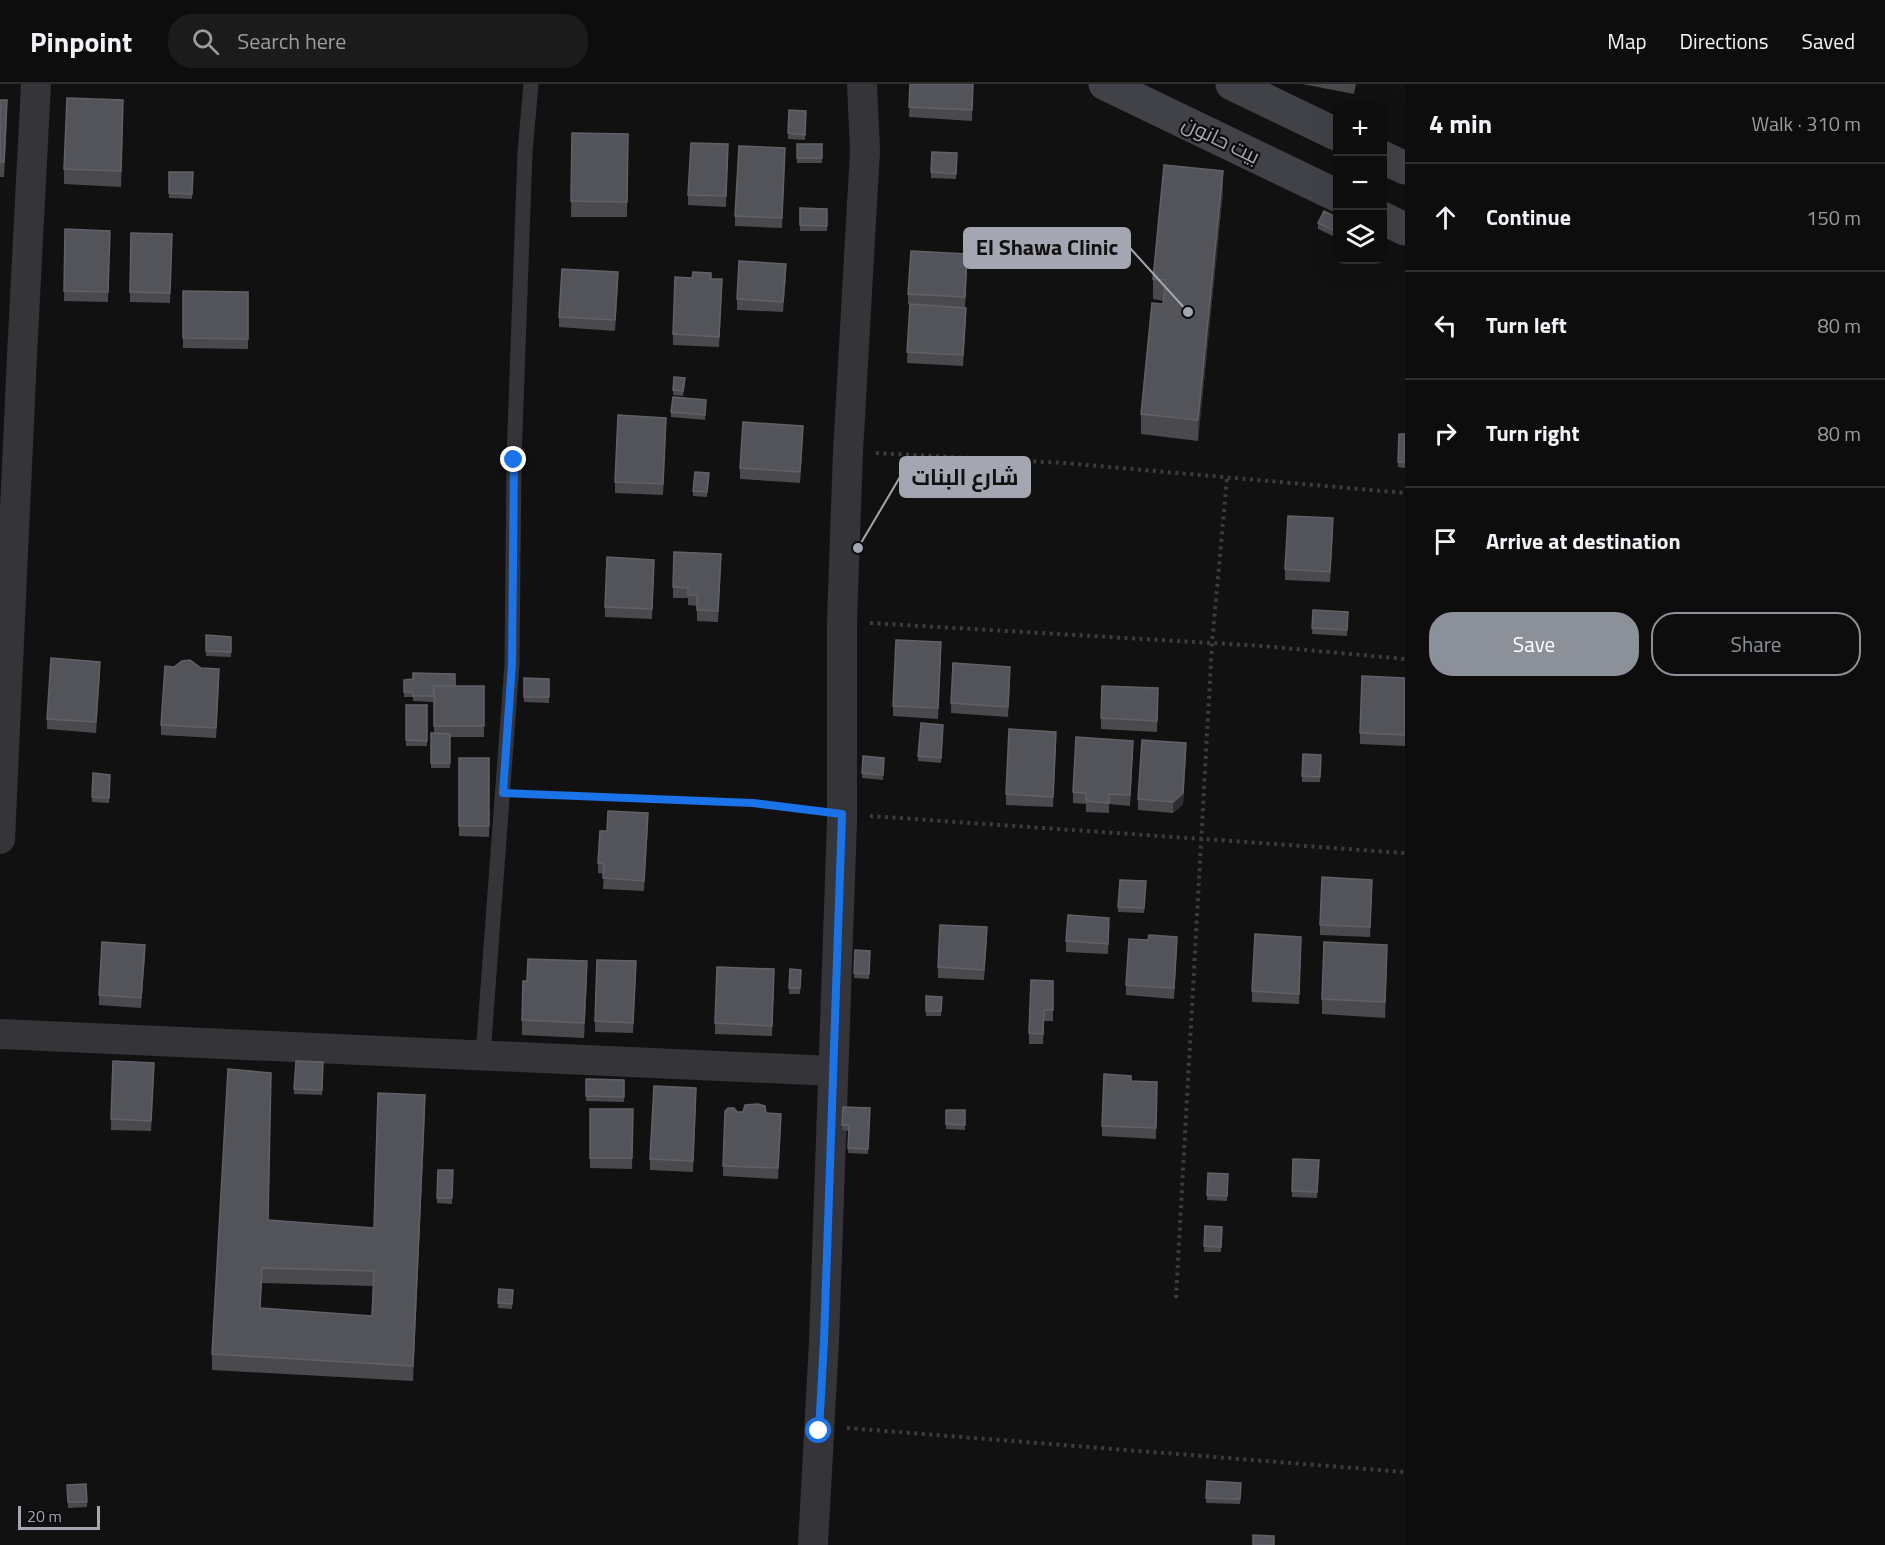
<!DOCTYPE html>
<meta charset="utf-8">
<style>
:root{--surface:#0d0d0e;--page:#1b1b1c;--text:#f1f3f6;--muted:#9a9c9e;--line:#2d2d2e;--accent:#8c9099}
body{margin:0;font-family:"Titillium Web",Cairo,sans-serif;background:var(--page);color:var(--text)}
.controls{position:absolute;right:18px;top:18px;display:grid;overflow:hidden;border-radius:12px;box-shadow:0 6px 24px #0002}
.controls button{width:54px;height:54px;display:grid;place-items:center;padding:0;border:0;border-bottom:2px solid var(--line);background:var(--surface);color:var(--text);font:30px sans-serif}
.scale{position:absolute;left:18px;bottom:15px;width:82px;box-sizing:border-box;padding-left:6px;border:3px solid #a4a6b1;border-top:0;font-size:16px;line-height:21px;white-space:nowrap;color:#a4a6b1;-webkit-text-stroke:4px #0d0c0d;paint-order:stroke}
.stop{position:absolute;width:18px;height:18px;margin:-14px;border:4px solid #1a73e8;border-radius:50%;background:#fff}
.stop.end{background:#1a73e8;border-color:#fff;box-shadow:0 2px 6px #0008}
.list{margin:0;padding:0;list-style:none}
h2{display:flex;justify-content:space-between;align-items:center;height:78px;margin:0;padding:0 24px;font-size:26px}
h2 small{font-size:20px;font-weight:400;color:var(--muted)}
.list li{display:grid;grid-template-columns:39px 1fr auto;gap:18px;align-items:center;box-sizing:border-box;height:108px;padding:0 24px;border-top:2px solid var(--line)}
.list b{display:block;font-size:22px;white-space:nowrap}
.list em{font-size:20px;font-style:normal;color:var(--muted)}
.actions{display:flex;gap:12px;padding:18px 24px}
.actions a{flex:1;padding:14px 0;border:2px solid var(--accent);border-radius:24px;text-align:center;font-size:21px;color:var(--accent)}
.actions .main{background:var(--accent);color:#fff}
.icon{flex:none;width:33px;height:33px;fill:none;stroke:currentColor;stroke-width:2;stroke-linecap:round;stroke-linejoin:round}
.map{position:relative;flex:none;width:1405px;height:1461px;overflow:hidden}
header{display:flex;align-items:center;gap:36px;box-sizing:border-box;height:84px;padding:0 30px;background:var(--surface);border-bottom:2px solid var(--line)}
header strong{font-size:28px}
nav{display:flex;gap:33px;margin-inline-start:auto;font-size:21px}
.search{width:420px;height:54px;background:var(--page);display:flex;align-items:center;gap:15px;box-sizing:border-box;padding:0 21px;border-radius:24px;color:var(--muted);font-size:22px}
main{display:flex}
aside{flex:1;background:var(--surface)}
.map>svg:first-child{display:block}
</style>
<header>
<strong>Pinpoint</strong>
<div class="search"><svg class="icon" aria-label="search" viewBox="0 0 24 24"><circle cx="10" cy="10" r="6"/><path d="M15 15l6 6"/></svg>Search here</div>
<nav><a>Map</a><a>Directions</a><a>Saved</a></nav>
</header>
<main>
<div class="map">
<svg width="1405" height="1461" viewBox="0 0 1405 1461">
<rect width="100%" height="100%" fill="#111112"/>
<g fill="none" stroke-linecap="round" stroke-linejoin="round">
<path stroke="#3b3c40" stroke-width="4" stroke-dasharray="3 4.5" stroke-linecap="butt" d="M876,369L1064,379L1405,409
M870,539L1263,562L1405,575
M523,710L753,719L815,727
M870,732L1405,769
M1176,1214L1212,559L1227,394
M847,1344L1405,1388"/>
<path stroke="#353539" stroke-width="15" d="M483,971L512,580L514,376L525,68L531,0"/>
<path stroke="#353539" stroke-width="30" d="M0,755L22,272L36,0
M0,950L833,987
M813,1461L824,1257L842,737V537L848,368L865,67L862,0"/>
<path stroke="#414247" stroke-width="33" d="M1105,0L1338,112
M1232,0L1338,51
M1382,73L1405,84
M1382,134L1405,145"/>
</g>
<path fill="#4a4a4e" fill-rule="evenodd" d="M910,0H973L972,37L909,33Z
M1302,0H1356L1354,10Z
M0,16L7,32L4,93H0Z
M789,26L806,27L805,56L788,55Z
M123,32L121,103L64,100V85Z
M572,49L628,50L627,133H571Z
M728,60L726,123L688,121V111Z
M797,60H822V79H797Z
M785,64L782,144L735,142V132Z
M957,69L956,95L931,94V88Z
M169,88H193L192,115L169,114Z
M1223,108L1198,357L1141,350V330L1164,217L1153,215V195Z
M800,124L827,125V147H800Z
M1338,134L1337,154L1318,145V139Z
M65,145L110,147L108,218L64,217Z
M131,149L172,150L170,219L130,218Z
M967,181L965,224L966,234L963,282L907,279L910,221L908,220V210Z
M786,191L783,228L737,226V215Z
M692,194L711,195L722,206L719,263L673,261V250Z
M618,199L615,247L559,243V233Z
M183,207L248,208V265L183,264Z
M674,293L685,299L683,312L673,311Z
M706,321L705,336L671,333V328Z
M666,344L663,411L615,409V398Z
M1399,350H1405V384L1398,383Z
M803,352L800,399L740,395V384Z
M709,395L707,413L693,412V407Z
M1333,445L1330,498L1285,496V485Z
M721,480L718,538L697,537V522L688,521V514H673V503Z
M654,486L652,535L605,533V523Z
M1313,526L1348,528L1347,552L1312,550Z
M206,551L231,553V573L206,572Z
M941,569L938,635L893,632V622Z
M174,583L201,584L219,596L216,654L161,651V641Z
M100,588L96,649L47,645V635Z
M1010,593L1008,633L951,629V619Z
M524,594L549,595V619L524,618Z
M1405,594V662L1360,660V649Z
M404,596L455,602H484V653H450V684H431V649H434V610L433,618L413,617V613H404Z
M1158,615L1157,648L1101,645V634Z
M406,621H427V662H406Z
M943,647L941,679L918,677V672Z
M1056,658L1053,723L1006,721V710Z
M1133,667L1130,722L1109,720V729L1086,728V720L1073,719V708Z
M1186,670L1183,720L1173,729L1138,726V715Z
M1321,671L1320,698H1302V692Z
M863,672L884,674L883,696L862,694Z
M459,674H489V753L459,752Z
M93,689L110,691L109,719L92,718Z
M648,740L644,807L603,805L604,790L598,789V779L607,747Z
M1120,796L1146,797L1144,829L1118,828Z
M1372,807L1370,853L1320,851V841Z
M1109,844L1108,870L1066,868V857Z
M987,854L984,896L938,894V883Z
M1148,856L1177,863L1174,915L1126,911V901Z
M1301,863L1299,920L1252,918V907Z
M855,866L870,867L869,895L854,894Z
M145,871L141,924L99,921V911Z
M1387,876L1385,934L1322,930V915Z
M790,885L801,886L800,910H789Z
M636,887L633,949L595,948V937Z
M587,893L584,954L522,951V936L527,897Z
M774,895L772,952L715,950V939Z
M1053,897V937H1044L1043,960H1029V949Z
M926,912L942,913L941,932H926Z
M296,977L323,978L322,1011L294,1010Z
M154,990L151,1047L111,1046V1035Z
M624,996V1018L586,1017V1012Z
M1157,998L1156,1055L1102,1052V1042Z
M696,1015L693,1088L650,1086V1075Z
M843,1023L870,1024L868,1070L848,1069V1047L842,1046Z
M590,1025H633L632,1085L590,1084Z
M946,1026H965V1046L946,1045Z
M425,1027L413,1297L212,1286V1270L268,1136L374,1144ZM262,1199L373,1202L372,1232L260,1224Z
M737,1028L766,1029L781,1041L778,1095L723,1092V1082Z
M1293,1075L1319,1076L1317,1114L1292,1113Z
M453,1086L452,1120L437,1119V1114Z
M1208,1089L1228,1090L1227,1117L1207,1116Z
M1205,1142L1222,1143L1221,1168H1204Z
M499,1205L513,1206L512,1225L498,1224Z
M1207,1397L1241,1399L1240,1420L1206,1419Z
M86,1400L87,1423L68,1424L67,1401Z"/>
<path fill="#2f2f32" d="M7,16V32L4,93V78Z
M123,16V32L121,103V87Z
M1223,87V108L1198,357V336Z
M786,180V191L783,228V218Z
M803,342V352L800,399V388Z
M1333,434V445L1330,498V488Z
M100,578V588L96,649V638Z
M1186,659L1183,720L1173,729V718Z
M648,729V740L644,807V797Z
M145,861V871L141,924V914Z
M1387,861V876L1385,934V918Z
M587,877V893L584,954V939Z
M425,1011V1027L413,1297V1282Z"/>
<path fill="#535459" stroke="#606167" stroke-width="1.5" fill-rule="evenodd" d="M910,0H973L972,26L909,23Z
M67,14L123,16L121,87L64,85Z
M0,16H7L4,78H0Z
M789,26L806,27L805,51L788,49Z
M572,49L628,50L627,118L571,117Z
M691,59L728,60L726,112L688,111Z
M797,60H822V74H797Z
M739,62L785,64L782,134L735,132Z
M932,68L957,69L956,90L931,88Z
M1164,81L1223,87L1198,336L1141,330L1152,219L1163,220L1166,196L1153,195Z
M169,88H193L192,110L169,109Z
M800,124L827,125V142L800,141Z
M1324,127L1338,134L1337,148L1318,139Z
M65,145L110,147L108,208L64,207Z
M131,149L172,150L170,209L130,208Z
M911,167L967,170L965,213L908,210Z
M739,177L786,180L783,218L737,215Z
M562,185L618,188L615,236L559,233Z
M693,188L711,189V195H722L719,253L673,250L675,193L692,194Z
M183,207L248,208V255L183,254Z
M910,220L966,224L963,271L907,268Z
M674,293L685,294L683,307L673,306Z
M673,313L706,316L705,331L671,328Z
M618,331L666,334L663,400L615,398Z
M743,338L803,342L800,388L740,384Z
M1399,350H1405V378H1398Z
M695,388L709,389L707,408L693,407Z
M1288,432L1333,434L1330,488L1285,485Z
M674,468L721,470L718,527L697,526V511H688V504L673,503Z
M607,473L654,476L652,525L605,523Z
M1313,526L1348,528L1347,546L1312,544Z
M206,551L231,553V568L206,567Z
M896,556L941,558L938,624L893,622Z
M51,574L100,578L96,638L47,635Z
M190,576L201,584L219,585L216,644L161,641L165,582L174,583L182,577Z
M953,579L1010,583L1008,623L951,619Z
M413,589L455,590V602H434L433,612H413V608H404V596L413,595Z
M1362,592L1405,594V651L1360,649Z
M524,594L549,595V613H524Z
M434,602H484V642H434Z
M1102,602L1158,604L1157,637L1101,634Z
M406,621H427V657L406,656Z
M921,639L943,641L941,674L918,672Z
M1009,645L1056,648L1053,713L1006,710Z
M431,649L450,650V679H431Z
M1076,653L1133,657L1130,711L1109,710V719L1086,717V709L1073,708Z
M1142,656L1186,659L1183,709L1173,718L1138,715Z
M1303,670L1321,671L1320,693L1302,692Z
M863,672L884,674L883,691L862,689Z
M459,674H489V742H459Z
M93,689L110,691L109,714L92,713Z
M608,727L648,729L644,797L603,794L604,779H598L600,747H607Z
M1322,793L1372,796L1370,843L1320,841Z
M1120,796L1146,797L1144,824L1118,823Z
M1068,831L1109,834L1108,860L1066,857Z
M940,841L987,843L984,886L938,883Z
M1255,850L1301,853L1299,910L1252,907Z
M1149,851L1177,853L1174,904L1126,901L1129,855L1148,856Z
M102,858L145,861L141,914L99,911Z
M1324,858L1387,861L1385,918L1322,915Z
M855,866L870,867L869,890L854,889Z
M528,875L587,877L584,939L522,936L523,897H527Z
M597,876L636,877L633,939L595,937Z
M717,883L774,885L772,942L715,939Z
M790,885L801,886L800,904H789Z
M1031,896L1053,897V926H1044L1043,950L1029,949Z
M926,912L942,913L941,927H926Z
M113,977L154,979L151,1037L111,1035Z
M296,977L323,978L322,1006L294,1005Z
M228,985L271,989L268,1136L374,1144L378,1009L425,1011L413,1282L212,1270ZM262,1184L374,1187L372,1232L260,1224Z
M1104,990L1131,992V997L1157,998L1156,1044L1102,1042Z
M586,995L624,996V1013L586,1012Z
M654,1002L696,1004L693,1077L650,1075Z
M758,1020L765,1022L766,1029L781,1030L778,1084L723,1082L725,1027L728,1024H734L737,1028H743L745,1021Z
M843,1023L870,1024L868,1065L848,1064L849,1041H842Z
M590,1025H633L632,1074H590Z
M946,1026H965V1041L946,1040Z
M1293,1075L1319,1076L1317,1108L1292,1107Z
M438,1086H453L452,1114H437Z
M1208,1089L1228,1090L1227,1112L1207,1111Z
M1205,1142L1222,1143L1221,1163L1204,1162Z
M499,1205L513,1206L512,1220L498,1219Z
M1207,1397L1241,1399L1240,1415L1206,1414Z
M86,1400L87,1418H68L67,1401Z
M1253,1451L1274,1452V1461H1253Z"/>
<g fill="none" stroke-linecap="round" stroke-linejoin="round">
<path stroke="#1a73e8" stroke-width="8" d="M514,376L512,580L503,709L753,719L842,730L824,1257L819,1347"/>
</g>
<g text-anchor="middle" stroke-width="4.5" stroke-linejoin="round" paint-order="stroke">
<g font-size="21" fill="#a4a6b1" stroke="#0d0c0d">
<text transform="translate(1221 56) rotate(26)" y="7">بيت حانون</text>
</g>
</g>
<path fill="none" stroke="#a4a6b1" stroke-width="2" d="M1188 228L1130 164M858 464L900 393"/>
<g fill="#a4a6b1" stroke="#0d0c0d" stroke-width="2">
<circle cx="1188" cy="228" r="6"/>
<circle cx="858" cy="464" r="6"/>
</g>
<g fill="#a4a6b1" stroke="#a4a6b1" stroke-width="2">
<rect x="964" y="144" width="166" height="40" rx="6"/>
<rect x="900" y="373" width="130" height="40" rx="6"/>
</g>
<g font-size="22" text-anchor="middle" font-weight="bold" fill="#111">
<text x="1047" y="171">El Shawa Clinic</text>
<text x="965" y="401">شارع البنات</text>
</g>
</svg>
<div class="controls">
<button>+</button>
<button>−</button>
<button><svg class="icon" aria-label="layers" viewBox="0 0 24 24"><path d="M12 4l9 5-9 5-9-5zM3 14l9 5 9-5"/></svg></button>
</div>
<div class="scale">20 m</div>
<div class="stop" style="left:819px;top:1347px"></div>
<div class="stop end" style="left:514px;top:376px"></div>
</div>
<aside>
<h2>4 min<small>Walk · 310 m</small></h2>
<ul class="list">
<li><svg class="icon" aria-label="ahead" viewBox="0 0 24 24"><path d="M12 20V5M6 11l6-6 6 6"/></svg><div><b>Continue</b></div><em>150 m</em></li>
<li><svg class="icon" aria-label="left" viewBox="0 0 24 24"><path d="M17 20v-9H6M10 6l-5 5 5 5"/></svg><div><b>Turn left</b></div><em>80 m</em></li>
<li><svg class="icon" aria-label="right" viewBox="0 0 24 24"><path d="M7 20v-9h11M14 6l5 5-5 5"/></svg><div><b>Turn right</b></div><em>80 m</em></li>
<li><svg class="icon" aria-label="arrive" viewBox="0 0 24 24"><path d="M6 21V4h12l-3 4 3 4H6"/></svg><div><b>Arrive at destination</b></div></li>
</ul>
<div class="actions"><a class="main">Save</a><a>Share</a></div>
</aside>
</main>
